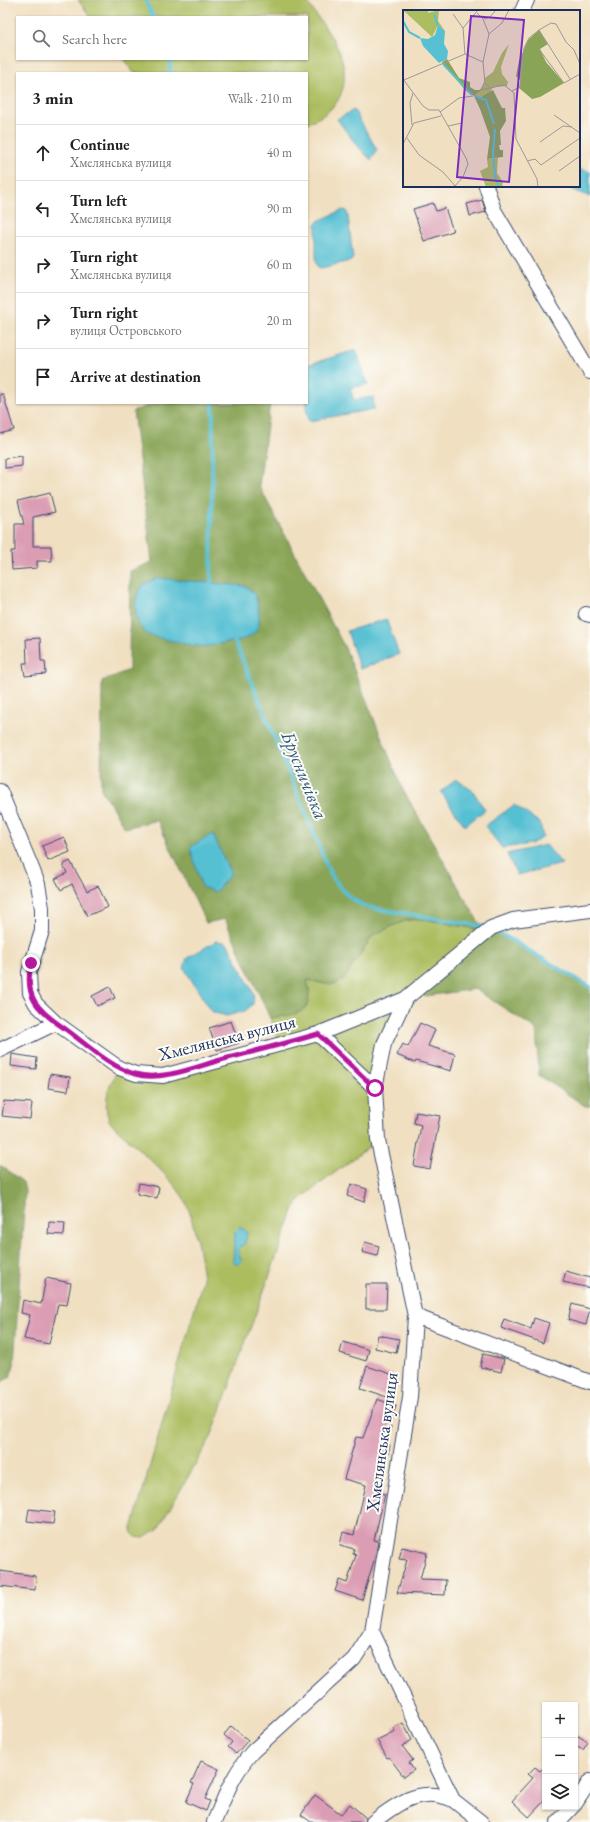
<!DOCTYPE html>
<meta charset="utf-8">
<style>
:root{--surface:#fff;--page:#f6f6f6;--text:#202124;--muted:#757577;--line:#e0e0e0}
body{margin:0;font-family:"EB Garamond",serif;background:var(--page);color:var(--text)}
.controls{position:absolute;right:12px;bottom:12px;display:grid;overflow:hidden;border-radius:0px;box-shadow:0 1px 3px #0004}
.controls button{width:36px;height:36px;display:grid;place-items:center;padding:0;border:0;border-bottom:1px solid var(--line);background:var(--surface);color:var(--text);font:20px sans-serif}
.stop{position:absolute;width:12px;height:12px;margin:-9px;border:3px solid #b5179e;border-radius:50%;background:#fff}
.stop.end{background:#b5179e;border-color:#fff;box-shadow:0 1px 4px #0008}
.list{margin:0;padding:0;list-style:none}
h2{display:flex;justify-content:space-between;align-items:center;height:52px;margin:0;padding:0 16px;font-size:17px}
h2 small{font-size:13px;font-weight:400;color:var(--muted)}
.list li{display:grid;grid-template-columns:26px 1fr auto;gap:12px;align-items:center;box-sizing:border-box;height:56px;padding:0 16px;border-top:1px solid var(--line)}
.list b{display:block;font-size:15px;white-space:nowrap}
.list p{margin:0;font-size:13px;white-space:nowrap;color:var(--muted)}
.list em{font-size:13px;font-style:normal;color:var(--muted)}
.icon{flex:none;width:22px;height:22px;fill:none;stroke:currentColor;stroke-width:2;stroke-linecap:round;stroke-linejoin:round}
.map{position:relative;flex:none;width:590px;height:1822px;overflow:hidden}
.search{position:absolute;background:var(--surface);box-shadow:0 1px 3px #0004;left:16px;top:16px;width:292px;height:44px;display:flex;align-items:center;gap:10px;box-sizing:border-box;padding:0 14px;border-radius:0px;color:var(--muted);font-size:15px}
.panel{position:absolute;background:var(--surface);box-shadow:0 1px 3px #0004;left:16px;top:72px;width:292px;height:332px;border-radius:0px}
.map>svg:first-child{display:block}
</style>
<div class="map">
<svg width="590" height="1822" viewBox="0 0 590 1822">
<rect width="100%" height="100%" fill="#fdfcf7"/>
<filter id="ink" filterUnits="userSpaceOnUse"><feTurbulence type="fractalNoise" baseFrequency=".025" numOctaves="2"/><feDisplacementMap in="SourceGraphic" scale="8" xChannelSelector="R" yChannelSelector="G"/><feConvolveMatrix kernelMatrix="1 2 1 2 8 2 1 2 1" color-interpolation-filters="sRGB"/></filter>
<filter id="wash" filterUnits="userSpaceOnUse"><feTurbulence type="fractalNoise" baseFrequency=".012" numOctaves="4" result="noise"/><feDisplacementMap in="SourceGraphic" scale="16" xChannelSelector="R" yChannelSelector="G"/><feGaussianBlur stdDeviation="0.9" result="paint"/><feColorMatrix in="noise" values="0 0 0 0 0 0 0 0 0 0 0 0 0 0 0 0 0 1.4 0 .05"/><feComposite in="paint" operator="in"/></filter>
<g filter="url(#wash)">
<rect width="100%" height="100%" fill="#f0dfc0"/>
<path fill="#acbd60" stroke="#64765f" d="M78,0H306C316,16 330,32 338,49C353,83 341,111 307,123V73H134L123,59H307V17H91Z
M414,919L429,920L483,930L405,999L384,1044L378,1140L303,1197L294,1208L211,1437L158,1529L144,1538L136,1537L131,1532L203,1279C201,1259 193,1213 183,1197C168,1174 145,1156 126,1137C121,1132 112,1126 109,1120C102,1101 110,1083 119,1068L149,1076L280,1044L270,1018L287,1016L310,992L307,980L326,984L343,980L373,935L402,922Z"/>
<path fill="#89a456" stroke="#526a5a" d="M157,403H270L259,486L345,648L403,790L483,930L429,920L414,919L402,922L373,935L343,980L335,984H326L307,980C315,1015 298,1014 270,1018L225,919L206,923L157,820L125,828L101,789L102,681L129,670L130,571L152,562L133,411Z
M491,928L590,987V1106H585L539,1075L536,1029L475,989L405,999Z
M0,1165L23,1182L25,1191L14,1365L10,1377L0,1383Z"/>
<path fill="#57c0d3" stroke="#397898" d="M354,110L377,150L371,160L355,143L337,119Z
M579,169L590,172V197L564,186H579Z
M343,210L347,211L348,216L353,258L351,261L321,268L318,267L316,262V224L318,221Z
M356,350L368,384L350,388L354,400L373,397L374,409L309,421L305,403H307V365Z
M157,578L245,586C257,593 257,601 259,614C262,638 242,640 225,643C215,645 207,647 197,646C181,644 165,639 149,635C135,628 131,600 141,588C145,583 152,581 157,578Z
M386,619L399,654L360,669L347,631Z
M456,779L473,791L485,810L465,826L441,792Z
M514,805L540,823L543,837L531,844L502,848L485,826Z
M213,834L231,874L215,892L202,887L190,847Z
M546,845L562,864L517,875L507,854Z
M216,941L224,942L228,944L254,994L253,1004L245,1011L234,1014L227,1016L215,1013L210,1010L184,968L187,958Z
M240,1227L247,1232L245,1244L239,1247V1256L242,1260L238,1265L233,1262L235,1232Z"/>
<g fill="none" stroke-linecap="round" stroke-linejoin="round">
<path stroke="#57c0d3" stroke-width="4" d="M145,0L153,17
M170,59V73
M212,586L211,583L213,403
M233,637L331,875C342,891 349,899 367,907L486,927
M496,931L590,987"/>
</g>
<g id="blocks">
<path fill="#db9db4" d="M482,200L486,212L470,216L467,204Z
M433,203L436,211L445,208L453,231L424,241L413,209Z
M0,394H3L14,430L0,434Z
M22,456V466L5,468V458Z
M50,493L55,512L33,517V546H51L52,561H37V568L12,570L11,551H15V524H24L18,501Z
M40,638L41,661H45L46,674L25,676L23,663H27L26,639Z
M64,837L70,852L48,861L42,846Z
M70,861L87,891L98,886L108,907L87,916L72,884L61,890L55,879L67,873L63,865Z
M110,987L115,998L97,1006L92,996Z
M231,1021L239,1043L217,1050L209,1028Z
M420,1023L435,1030L428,1046L455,1054L451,1071L416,1061L415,1063L397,1055L403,1044L408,1047Z
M12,1054L37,1058L36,1069L11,1066Z
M50,1074L70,1077L68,1091L48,1088Z
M4,1101L32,1103L30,1119L2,1116Z
M416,1112L440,1116L430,1169L414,1166L421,1125L414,1123Z
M139,1183L159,1187L157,1198L137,1194Z
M351,1184L367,1189L364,1202L347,1196Z
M49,1222L65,1223L64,1235L48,1234Z
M365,1242L379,1246L377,1256L362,1252Z
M566,1271L590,1278V1288L563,1282Z
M46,1278L71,1283L67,1305L58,1304L49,1344L24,1339L30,1315L21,1313L23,1300L41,1304Z
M366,1284H387L386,1309H366Z
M572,1304L590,1309L586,1325L568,1320Z
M534,1318L549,1323L543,1343L501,1328L504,1319L531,1329Z
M378,1335L399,1339L396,1353L375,1348Z
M343,1342L369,1350L366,1361L340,1353Z
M483,1354L504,1359L501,1372L480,1367Z
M367,1366L394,1375L387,1397L360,1388Z
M377,1399L396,1406L389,1427H391L385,1444L390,1445L379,1493L385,1494L374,1540L378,1541L376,1554L362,1600L335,1591L339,1580L347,1583L356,1555L353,1554L354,1549L340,1545L343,1532L354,1535L366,1485L344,1479L356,1437L363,1438Z
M29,1509L55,1512L53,1524L27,1521Z
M402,1547L427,1553L420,1579L446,1580L445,1595L397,1593L407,1560L399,1559Z
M0,1571L36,1576L35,1590L0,1586Z
M403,1723L412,1740L402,1746L413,1760L409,1763L414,1770L404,1777L389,1757L387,1758L377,1740L395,1731L393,1728Z
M231,1726L248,1740L236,1754L228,1747L232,1742L224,1735Z
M575,1734L588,1742L583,1750L575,1746Z
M201,1761L219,1769L205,1799L210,1801L206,1811L186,1802L194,1784L191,1783Z
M545,1766V1800L529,1817L512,1801L533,1778L528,1774L535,1767L540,1771Z
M315,1795L341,1814L350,1804L366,1818L365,1822H311L301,1815Z"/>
</g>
</g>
<g filter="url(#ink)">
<use href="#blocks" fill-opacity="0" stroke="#3b496d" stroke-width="1"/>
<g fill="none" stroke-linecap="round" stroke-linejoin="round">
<defs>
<path id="street" d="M522,11L527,0
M486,186L494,210L590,372
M586,614L590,615
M0,791L33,871L38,884L42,908V931L29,972L30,993L36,1004L56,1023L119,1068L136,1074L163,1076L318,1034L405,999
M0,1050L56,1023
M375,1088L384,1044L405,999L491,928L513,920L590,910
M415,1316L590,1382
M372,1631L453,1800L481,1822
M575,1804L590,1781
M214,1822C225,1796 234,1772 253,1751L354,1659L372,1631L410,1397L415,1316L378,1140L375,1088L318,1034
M373,1822C399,1802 421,1786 453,1800
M558,1822L572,1807"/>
</defs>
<use href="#street" stroke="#3b496d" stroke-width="16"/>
<use href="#street" stroke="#fff" stroke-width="14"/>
</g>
</g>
<g fill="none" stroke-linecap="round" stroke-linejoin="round" filter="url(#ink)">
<path stroke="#b5179e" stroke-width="5" d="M31,963C24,997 37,1010 64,1028C85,1043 110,1067 135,1074C161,1082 198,1066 224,1059C256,1051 287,1043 318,1034L375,1088"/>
</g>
<g text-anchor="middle" stroke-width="4" stroke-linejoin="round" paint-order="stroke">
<g font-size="18" fill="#1b2f5e" stroke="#fdfcf7">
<text transform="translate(227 1038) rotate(-14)" y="6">Хмелянська вулиця</text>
<text transform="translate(382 1442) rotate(-82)" y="6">Хмелянська вулиця</text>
</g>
<g font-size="19" font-style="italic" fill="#2d5a81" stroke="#fdfcf7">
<text transform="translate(305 775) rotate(68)" y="7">Брусничівка</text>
</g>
</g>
<g transform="translate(403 10)">
<rect width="177" height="177" fill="#f0dfc0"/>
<path d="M0,0H26L25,3L36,0L35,11L42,21L35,15L29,27ZM106,34L98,57L99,64L105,72L104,76L90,77L87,83L78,87L71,86L80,76L82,68L90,62L99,43ZM95,148L94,163L100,172L99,177H83L77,161L85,157L84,149Z" fill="#acbd60"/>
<path d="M136,20L145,34L137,39L143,52L161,73L137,87L129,89L116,78L117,70L113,66L116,51L125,30ZM44,49L56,68L67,72V77L72,80H78L71,86L78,87L90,80L99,98H102L103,111L97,121L98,135H96L97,140H100V147L84,149L87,127L77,99L71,86L62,80L39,52Z" fill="#89a456"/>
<path d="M35,15L42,21L41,34L45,41L44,49L36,53L20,36L17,28L25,29L32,25Z" fill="#57c0d3"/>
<path fill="none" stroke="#57c0d3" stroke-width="2" d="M31,4L35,16M0,11L6,22L17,28M40,54L69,85M72,86L83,90L91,114M92,119L90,143L92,166L96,177"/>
<path fill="none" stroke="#9b9999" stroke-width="1" d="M74,3L80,9L86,24M50,4L60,18M81,9L87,7L93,0M136,39L161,73L177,64M62,44L60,18L75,0M0,69L20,96L26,100H36L63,148L65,154L60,167L51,177M167,69L136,20L148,13L153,14L163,32L171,40L177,54M1,70L62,44L80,52M86,77L82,73L80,52L86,24L99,13L106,0M78,80L101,75L111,83L113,129L134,169L135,177M109,81L117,77L121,38L126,28L136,20M37,102L56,88L70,86L78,80L81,73M151,105L177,123M9,115L7,93L10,83M45,116L59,113M4,128L16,145L40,162L53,177M137,132L160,116L169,117M0,134L11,113L38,106M124,151L132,149L138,155L177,128M156,161L177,146"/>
<path fill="#7b2cbf" fill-opacity="0.15" stroke="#7b2cbf" stroke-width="2" d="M68,6L121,10L106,172L54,167Z"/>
<rect width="177" height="177" fill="none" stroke="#1b2f5e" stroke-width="2"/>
</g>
</svg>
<div class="controls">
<button>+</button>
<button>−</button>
<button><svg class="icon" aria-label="layers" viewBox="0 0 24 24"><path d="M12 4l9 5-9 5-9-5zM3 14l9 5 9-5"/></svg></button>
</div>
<div class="stop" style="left:375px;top:1088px"></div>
<div class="stop end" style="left:31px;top:963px"></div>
<div class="search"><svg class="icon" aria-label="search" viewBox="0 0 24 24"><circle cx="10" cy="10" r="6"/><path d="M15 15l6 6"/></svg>Search here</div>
<section class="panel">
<h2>3 min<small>Walk · 210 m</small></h2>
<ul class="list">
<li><svg class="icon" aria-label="ahead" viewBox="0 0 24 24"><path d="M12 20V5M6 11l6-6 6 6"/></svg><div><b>Continue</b><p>Хмелянська вулиця</p></div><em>40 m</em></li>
<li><svg class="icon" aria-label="left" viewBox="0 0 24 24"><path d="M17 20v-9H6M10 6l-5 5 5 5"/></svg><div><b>Turn left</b><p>Хмелянська вулиця</p></div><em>90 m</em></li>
<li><svg class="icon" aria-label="right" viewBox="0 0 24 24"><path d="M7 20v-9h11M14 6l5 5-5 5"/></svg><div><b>Turn right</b><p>Хмелянська вулиця</p></div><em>60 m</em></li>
<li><svg class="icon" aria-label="right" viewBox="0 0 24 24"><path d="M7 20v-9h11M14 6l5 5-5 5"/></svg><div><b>Turn right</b><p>вулиця Островського</p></div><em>20 m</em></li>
<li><svg class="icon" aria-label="arrive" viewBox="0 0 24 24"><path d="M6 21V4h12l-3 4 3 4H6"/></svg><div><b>Arrive at destination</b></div></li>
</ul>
</section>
</div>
